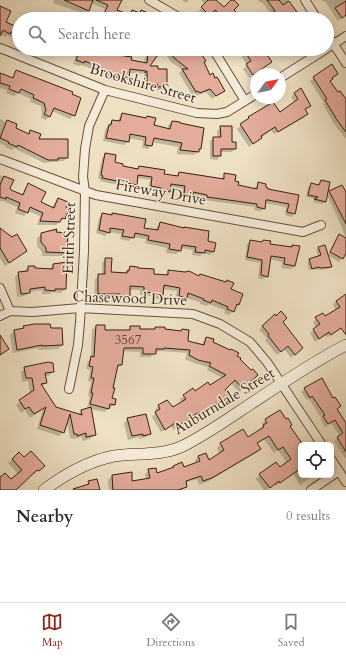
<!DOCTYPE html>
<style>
:root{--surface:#fff;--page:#f7f7f7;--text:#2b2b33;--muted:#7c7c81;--line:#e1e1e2;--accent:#8f2418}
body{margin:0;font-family:Cardo,serif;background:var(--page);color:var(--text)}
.controls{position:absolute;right:12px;bottom:12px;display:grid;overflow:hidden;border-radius:6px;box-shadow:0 2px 10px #0003}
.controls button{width:36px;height:36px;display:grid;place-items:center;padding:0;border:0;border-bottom:1px solid var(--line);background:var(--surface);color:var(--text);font:20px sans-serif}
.compass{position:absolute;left:250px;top:68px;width:36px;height:36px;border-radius:50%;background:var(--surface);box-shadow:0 2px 10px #0003;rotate:57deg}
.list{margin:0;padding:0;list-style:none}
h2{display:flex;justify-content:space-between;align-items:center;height:52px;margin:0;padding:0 16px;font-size:17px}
h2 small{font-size:13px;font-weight:400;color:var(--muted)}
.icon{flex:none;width:22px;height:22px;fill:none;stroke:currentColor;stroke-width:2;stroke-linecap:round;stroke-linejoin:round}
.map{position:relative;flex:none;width:346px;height:490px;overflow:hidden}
.search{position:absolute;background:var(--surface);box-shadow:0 2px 10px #0003;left:12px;right:12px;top:12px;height:44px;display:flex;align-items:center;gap:10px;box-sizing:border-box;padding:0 14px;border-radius:22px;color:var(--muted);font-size:15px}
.sheet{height:112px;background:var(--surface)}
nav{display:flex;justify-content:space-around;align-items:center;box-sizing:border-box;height:56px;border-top:1px solid var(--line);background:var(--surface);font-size:11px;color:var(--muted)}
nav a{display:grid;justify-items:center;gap:2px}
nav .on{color:var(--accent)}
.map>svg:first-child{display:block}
</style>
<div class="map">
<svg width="346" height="490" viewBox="0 0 346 490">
<rect width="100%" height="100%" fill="#eee0c3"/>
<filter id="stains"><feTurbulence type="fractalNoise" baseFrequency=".005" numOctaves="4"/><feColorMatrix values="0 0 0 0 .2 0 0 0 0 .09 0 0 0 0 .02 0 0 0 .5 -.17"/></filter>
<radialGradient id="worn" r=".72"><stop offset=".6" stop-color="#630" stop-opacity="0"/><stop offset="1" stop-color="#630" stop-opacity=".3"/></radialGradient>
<path fill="#0003" d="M54,0H116V11L129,15L132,11L139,14L142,11L148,19H101L105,9L91,3L88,10L85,14L53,3Z
M182,0H189L186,3Z
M201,0H215L224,9L233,0L232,10L240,19H217L211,13L205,19L198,12L205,4Z
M258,0H288L302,19H266L271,14L262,2L260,3Z
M322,0H346V15L338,21L325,1L323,2Z
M0,7L5,23L18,28L19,27V40L7,35L6,37L0,34Z
M42,49H59L54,56L47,54L48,52Z
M60,49H101L130,61L144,63L145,57L149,54L150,55L153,49H197L210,76L224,91L212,99L206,92L196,96L194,94L192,95L179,73L182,70L171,62L164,52L162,55L159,52L148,67L157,70L166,86L162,90H154V88H144V73L142,74L128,73V79L124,82L115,81L96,74L97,71L81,65L79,66L73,64L76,57Z
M237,49H262L270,62L249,78L243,69L247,65Z
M332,66L337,74L330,81L337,94L345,99L346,98V139L334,124L323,104L324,103L310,81Z
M16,72L74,115L70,119L52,111L49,117L46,120L41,118L42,114L41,106L30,102L31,99L18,93L14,96L6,93L7,90L0,88V74L11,79Z
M295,93L310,106L305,110L307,114L304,118L274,134L271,130L249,147L237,129L246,122L279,114L295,103L291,97Z
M122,114L145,119L147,117L153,126L168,129V125L172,122L200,149L194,155L177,154L178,147L152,142L151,145L148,149L142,148L143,141L128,138V142L124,145L103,141L105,130L108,125L112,121L118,122L119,118Z
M0,119L6,122L7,121L14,129L27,134L31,131L38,140L67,158L63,161L44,163L14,148L12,150L5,147L6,146L0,143Z
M221,127L235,148L232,152H220V156L217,160L210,159V141L214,138H217V131Z
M105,154L114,163L122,167L137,169L139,167L163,175L176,176L179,173L221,179L225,174L237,186L255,189V187L259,183L267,190L298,196L294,214L291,217L285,215L286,207L265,203L264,208L261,211L254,210L255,207L204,200V198L191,196L189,198L181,197L183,189L170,187L169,191L166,194L158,193V191L148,189L150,180L137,178L136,184L132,188L100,181V179L98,178L102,158Z
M0,175L12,180L9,188L10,191L22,195L25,188L29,185L40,203L52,208L55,202L58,199L65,208L64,218L56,225H37L40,216L28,211L24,216L15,213L17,207L3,201H0Z
M321,181L325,202L323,204L313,202L315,199L306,197L308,187L311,184L318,186Z
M330,192L346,194V238L338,218L327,195Z
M102,214L111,216L113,214L143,228L156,231L157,227L160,223L206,242L214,251L210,255L203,253L200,256L192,255L193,250L180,248V251L176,254L166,253L167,248L145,243L146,239L133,237L129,241L120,239L121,234L109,232L105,236L96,233L99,218Z
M0,229L26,251L5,266L0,258Z
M54,233L66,252L62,256H42V252L37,246V238L42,234Z
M339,236L346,239V251L339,262L328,255L336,239Z
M251,241L261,243L263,241L269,244L291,248L293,246L295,266L291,269L281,268L282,262L270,259L267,276L263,279L258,278L260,263L245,260L247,244Z
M318,248L331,267L328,269L318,270L315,269L309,270L307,263L318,256L316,250Z
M106,259L110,273H126V271L130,267L153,275L165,276L168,271L230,289L242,295L238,305L229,315L224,313L225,310L209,304L207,306L200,304V302L186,298L183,301L175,300L177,291L162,289V295L158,299H152V296L140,295V290H129V295L125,299H116V297H94L95,279L99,275H102V263Z
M53,265L65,289L61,293L52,292L50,294H42V290L29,292L25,296L17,297L15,277L19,273L24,271L28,267L34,269L49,270Z
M346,300V326L327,337L325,335L315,342L310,333L316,328L313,322L316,318H325L336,310L333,305L336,301Z
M275,315L281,322L299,351L291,358L284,349L277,355L265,340L267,338L259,330Z
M96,326L104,331H127L131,327L138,330H153L155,328L164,330L180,332L182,330L187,342L202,346L203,342L207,338L236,356L251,372L257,375L239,392L231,383L224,390L228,396L224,399L196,417L195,415L173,430L171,426L161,432L152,417L156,413L155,410L158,406L167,401L173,409L182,403L180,399L184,396L210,386L223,378L207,370L208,367L194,363L185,359L187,353L161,351L155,352L151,357H140V352L122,351L121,365L117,368L111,399L114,405L110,408H108L105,412L90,409L95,435L90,439L82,441V437L73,439L70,438L67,421L63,432L59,436L37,429L43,409L30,418L25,410L21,413L16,405L30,394L28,381L22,382L21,372L25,368L53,371L49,376H45L46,383L41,387L55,408L77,415L81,411L90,409L87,408L90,397L88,396L91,382L88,381L90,370L86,369L88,361L91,358L92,330Z
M24,327L50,329L62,345L58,349L38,350V348L13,353L10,335L14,331L21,330Z
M305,389L336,410L344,423L346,421V458H345L334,441L340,436L331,423L325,427L321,420L322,419L309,399L307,400L301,392Z
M279,411L300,441L301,440L304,445H301V475H314L300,485L293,473L276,486L275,484L267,490H264L256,479L260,475L280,468L287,463L278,450L274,453L264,439L257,444L260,449L256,453L207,482L199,485L197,479L185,483L186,486L182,490H109L108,480L112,476L131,482L146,480L145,474L149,470L156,475L170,469L173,466L183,469L196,464L195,460L198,457L208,462L220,454L217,448L221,444L248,439L263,426L262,424L265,420Z
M128,419L150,433L146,437L139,439V437L128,440L124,423Z
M19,453L24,459L43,466L34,474L33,473L15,490H0V479L11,481L18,474L8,463Z"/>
<path fill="#e3ac9b" stroke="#3a1f10" d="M64,0H93L89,11Z
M96,0H122L117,10L130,15L132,10L140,13L141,10L162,19H111L103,16L108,5Z
M208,0H216L224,7L231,0H234L239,5L234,10L243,19H225L215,10L210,16L201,7Z
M267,0H279L283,5L289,1L302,19H263L275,11Z
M346,1V15L342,18L335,8Z
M0,6L11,11L6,22L19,28V35L11,32L10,34L3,30L0,36Z
M80,49H104L118,55L132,57L131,60L147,63L148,53L151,55L154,49H162L150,66H158V69H167V86L158,87L157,84H147V71L145,73L146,71L130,69L129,79L119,78L99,70L100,68L85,61L84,63L76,60Z
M168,49H198L206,61L204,62L210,75L213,73L215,78L217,77L225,91L216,96L210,89L200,93L198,91L196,92L182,69H188L174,58Z
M256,49H263L272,62L253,75L246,64L251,61L247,55Z
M332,64L338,74L332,78L333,79L330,81L338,92L340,91L346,99V132L337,120L325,100L327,99L313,77Z
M16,70L73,92L72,94L81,98L75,116L54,108L50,117L44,114L46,110L44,103L33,98L34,95L21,89L19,93L9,89L10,86L0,83V73L13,78Z
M301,88L311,106L305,109L308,114L278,132L275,127L261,136L262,138L253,144L240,124L249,118L248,117L273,102L280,112L298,99L294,93Z
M122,113L146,118L147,116L156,118L154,125L170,129L172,121L180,122V123L204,128L201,149H199V152L180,150L182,143L154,138L152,146L145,145L146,137L130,134L129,142L106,138L109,125H111L112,120L120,121Z
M7,120L17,124L16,128L29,134L30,130L41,134L39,139H68V158H58V160H48L18,145L17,147L8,143L9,142L0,138Z
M220,126H232V142H236V149H221V156H213V137H221Z
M105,153L116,155L115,162L123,164V166L138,169L139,166L165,170L164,174L178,176L179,172L224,179V173L236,175L235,181L239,182L238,185L257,189L258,182L266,184V187L268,188V189L299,195L296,210L295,214L287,212L289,204L268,200H266L265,209L257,207V204L207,197V195L193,192V195L184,194L185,186L171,184L170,192L161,190V188L151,186L152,177L138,175L137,185L102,178L103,176L101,175Z
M4,176L14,180L10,188L11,190L23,195L28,183L46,192L41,202L54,208L58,198L68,202L66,207L69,209L65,219L62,218L60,222L40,221L43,213L30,207L28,213L18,209L20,203L6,197V199L0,197V185Z
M321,180L330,182L326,202L314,199L318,197L308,195L311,183L319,185Z
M342,185L346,192V224L329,191Z
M102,213L112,215V213L146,219L144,228L158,230L160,222L184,228V227L209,231L208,241L216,243L214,252L205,250V253L195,252L196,247L182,245L181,251L169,249L170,244L148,240L149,236L135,233L134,238L122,236L124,230L110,228V233L99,230Z
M0,228L12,237L17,234L27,251L9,263L0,248Z
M57,229L56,232L68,233L67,253L46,252V248L41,242V233Z
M339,234L346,238V253L343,259L330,252Z
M250,240L262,242L263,240L271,241L270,244L292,247V245L300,246L295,266L284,264L285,258L271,256L268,277L261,275L262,260L247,257Z
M325,245L332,267L321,268L318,267L312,269L309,259L321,255L318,247Z
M105,258H112L111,272L127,273V271H129L130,266L138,267V268L154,269V274L168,275V270L185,272L189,271L199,276L200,274L226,282L227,280L234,283L231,289L243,294L239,305L237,304L234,312L227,309L228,307L212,300L211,303L203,300L204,299L188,293L187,298L179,296L180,288L164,285L163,295H155V293L144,292V287L130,286V296L120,295V294H98V274H105Z
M67,262L66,289H55V291L45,290V287L30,289V293L21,294L18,272L28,271V266H35V268L53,269V264Z
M346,294V335L341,328L331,335L329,332L319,339L313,329L320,324L315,317L323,313L325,316L340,307L336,301Z
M281,311L287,318L283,322L303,348L295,355L288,346L281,352L268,336L269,334L262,326L275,314L276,316Z
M34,324H50L51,328H62L63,345L42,346V345L17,350L14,330L24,328L23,326Z
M96,325H105V330H130V326H140V329H155V327H165V329L181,331L182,329L189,330L188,341L204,345L206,337L214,339L213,342L230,350L231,349L239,353L237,356L241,358L240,359L251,370L253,369L258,375L243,389L235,380L225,390L229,396L200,414L199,412L177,427L175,423L165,430L155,412L160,409L158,405L167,400L173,407L186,399L183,395L193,388L195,391L208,382L210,385L226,375L209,366L211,363L198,360L189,355L190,350L164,348V349H156V354H143V348H124L122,365H118L113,388H115L112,398L116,399L115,405L110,404L109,409L90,404L93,393H91L94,378H91L93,367L89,366L91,356L94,357Z
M0,335L9,349L0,355Z
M48,362L53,363L54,372L45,373L47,383L41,384L56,407L82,415L81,410L91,407L96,435L86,437V433L77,436V434H74L70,414L64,433L40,425L46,407L34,414L29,407L25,409L19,400L34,390L32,378H26L24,367Z
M322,378L333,398L335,397L341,406L337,409L346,423V452L337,437L343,433L335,420L328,424L323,416L325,415L312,396L310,398L304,388Z
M280,410L286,419L288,418L292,425L290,426L301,442V468L280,483L279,481L270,488L259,474L276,462L280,467L291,459L283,447L278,450L269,436L257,443L261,449L212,478L203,481L201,476L186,481L187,487L178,490H113L112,475L132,472V481L150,478L148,469L156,468L157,473L174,467L173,466L182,462L184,467L200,461L198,456L206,453L209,460L224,450L220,443L243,429L248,437L264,427L263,425L267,423L265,419Z
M146,414L151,434L143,436V434L132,436L127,418Z
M31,451L45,466L39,471L37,470L16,490H0V477L5,473L11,479L22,470L12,459L19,452L24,457Z
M97,479L100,490H74L73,489L89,484L88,481Z"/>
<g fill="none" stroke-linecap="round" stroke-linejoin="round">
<defs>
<path id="street" d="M149,0L182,19
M305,0L317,19
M327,34L346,63
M329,47L346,36
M0,48L105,90L197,113L217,114L227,112L256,94
M213,49L245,101
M280,78L326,49
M0,159L96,195L303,232L321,225
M0,288L10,311
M0,316L10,311L32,312L80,308L193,314L220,324L250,342L267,362L322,445
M69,389L78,345L80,322L84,251L85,191L83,177L85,149L89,126L105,90
M331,459L346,482
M311,490L339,471"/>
<path id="secondary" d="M44,490C64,475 89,461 114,456C137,453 162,456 183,446C203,436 222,423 240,411C275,388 309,364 346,345"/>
</defs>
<use href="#street" stroke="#674f3d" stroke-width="10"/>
<use href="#secondary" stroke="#3a1f10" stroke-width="12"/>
<use href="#street" stroke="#f4ebd8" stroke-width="8"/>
<use href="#secondary" stroke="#f4ebd8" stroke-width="11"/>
</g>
<g text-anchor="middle" stroke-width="3" stroke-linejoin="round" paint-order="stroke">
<g font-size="13" fill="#644233">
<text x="128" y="344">3567</text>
</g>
<g font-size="15" fill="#3a1f10" stroke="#f4ebd8">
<text transform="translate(143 83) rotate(16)" y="5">Brookshire Street</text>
<text transform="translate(161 192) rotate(10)" y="5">Fireway Drive</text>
<text transform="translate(69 238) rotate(-88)" y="5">Erith Street</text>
<text transform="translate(130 298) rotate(2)" y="5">Chasewood Drive</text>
<text transform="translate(224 401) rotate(-31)" y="5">Auburndale Street</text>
</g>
</g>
<rect width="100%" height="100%" filter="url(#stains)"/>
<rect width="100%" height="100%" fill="url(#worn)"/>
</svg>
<div class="controls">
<button><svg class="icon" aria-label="locate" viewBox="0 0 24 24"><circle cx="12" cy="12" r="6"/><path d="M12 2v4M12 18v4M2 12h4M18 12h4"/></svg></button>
</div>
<svg class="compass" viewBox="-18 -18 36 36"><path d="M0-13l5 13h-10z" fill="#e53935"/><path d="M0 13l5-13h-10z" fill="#7c7c81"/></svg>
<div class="search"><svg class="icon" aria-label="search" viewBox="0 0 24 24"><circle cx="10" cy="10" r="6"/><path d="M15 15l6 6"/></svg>Search here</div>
</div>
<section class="sheet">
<h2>Nearby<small>0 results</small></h2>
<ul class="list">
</ul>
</section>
<nav>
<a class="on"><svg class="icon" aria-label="map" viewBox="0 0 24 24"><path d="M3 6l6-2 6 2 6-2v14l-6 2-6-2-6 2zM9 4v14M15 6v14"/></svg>Map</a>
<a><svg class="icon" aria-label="directions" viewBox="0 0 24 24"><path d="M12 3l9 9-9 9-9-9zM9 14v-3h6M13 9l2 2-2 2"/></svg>Directions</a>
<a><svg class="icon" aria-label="saved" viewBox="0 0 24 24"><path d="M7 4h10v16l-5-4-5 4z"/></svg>Saved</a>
</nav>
